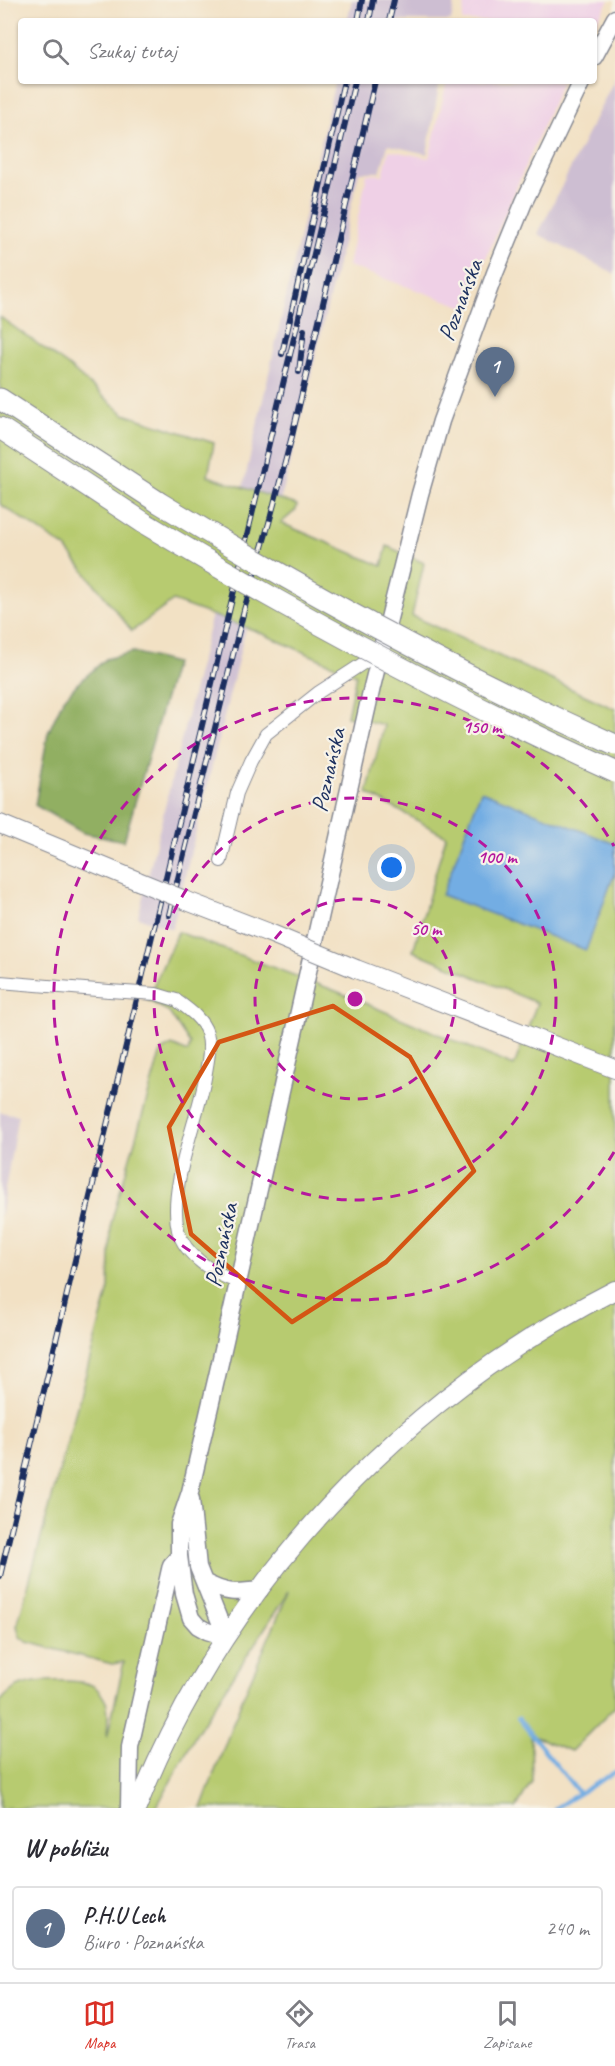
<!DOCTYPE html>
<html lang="pl">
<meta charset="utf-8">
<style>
:root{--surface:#fff;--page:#f2f2f3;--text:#2b2b33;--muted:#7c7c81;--line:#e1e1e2;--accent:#d93025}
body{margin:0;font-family:Caveat,sans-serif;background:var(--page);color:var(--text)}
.you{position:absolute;left:392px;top:868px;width:21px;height:21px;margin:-15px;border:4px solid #fff;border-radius:50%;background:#1a73e8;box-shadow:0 0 0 9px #1a73e833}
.badge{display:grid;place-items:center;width:39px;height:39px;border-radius:50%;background:var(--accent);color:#fff;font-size:20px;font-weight:700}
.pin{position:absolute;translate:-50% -50px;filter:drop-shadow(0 2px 3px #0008)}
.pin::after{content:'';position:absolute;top:32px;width:21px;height:18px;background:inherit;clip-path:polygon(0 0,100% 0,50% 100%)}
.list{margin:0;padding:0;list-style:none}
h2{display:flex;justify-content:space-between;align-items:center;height:78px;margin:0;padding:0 24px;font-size:26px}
h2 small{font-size:20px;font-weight:400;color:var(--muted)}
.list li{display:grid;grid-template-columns:39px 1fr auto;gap:18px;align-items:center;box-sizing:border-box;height:84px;margin:0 12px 12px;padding:0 12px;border:2px solid var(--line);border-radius:6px}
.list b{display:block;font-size:22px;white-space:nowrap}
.list p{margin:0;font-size:20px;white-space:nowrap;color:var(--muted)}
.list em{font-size:20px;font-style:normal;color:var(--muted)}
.icon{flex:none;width:33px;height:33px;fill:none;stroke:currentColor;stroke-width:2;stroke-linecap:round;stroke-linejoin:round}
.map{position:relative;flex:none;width:615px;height:1808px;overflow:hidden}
.search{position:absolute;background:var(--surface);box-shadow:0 2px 4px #0004;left:18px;right:18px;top:18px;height:66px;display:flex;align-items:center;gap:15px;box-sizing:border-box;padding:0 21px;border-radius:6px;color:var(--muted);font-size:22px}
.sheet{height:174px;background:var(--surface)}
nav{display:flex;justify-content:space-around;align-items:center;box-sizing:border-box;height:84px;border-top:2px solid var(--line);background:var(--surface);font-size:16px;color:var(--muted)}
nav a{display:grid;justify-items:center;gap:3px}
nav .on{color:var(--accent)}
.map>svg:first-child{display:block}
</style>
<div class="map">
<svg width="615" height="1808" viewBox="0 0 615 1808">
<rect width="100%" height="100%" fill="#f7f3e8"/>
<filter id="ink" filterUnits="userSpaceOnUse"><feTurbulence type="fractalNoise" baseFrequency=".0167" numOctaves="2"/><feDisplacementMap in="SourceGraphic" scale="12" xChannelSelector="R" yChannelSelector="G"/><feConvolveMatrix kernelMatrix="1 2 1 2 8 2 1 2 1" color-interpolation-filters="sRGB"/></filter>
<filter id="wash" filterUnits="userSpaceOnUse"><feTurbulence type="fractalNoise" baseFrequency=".008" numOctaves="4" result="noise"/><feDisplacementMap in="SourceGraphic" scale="24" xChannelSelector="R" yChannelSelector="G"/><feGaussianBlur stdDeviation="1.35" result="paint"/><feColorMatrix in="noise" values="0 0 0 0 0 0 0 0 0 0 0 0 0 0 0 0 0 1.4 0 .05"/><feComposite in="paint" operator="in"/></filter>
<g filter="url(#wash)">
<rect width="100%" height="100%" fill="#f2e1c4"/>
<path fill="#efd0e6" d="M465,0H609L594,26V21H462Z
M447,81H562L465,307L348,266L367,174L383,175L389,150L429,158Z"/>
<path fill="#cdbed2" d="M352,0H455L451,21H347Z
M615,78V274L538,234Z
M335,81H440L427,154L388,145L380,172H359L289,468L249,615L172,929L138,917L242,492Z
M0,1112L18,1115L0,1218Z"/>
<path fill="#b7cb6f" stroke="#697d66" stroke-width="1.5" d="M0,317L67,365L124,414L214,443L208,476L297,505L296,510L281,523L382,566L387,546L424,563L412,616L615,709V1707L571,1751L531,1735L532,1781L516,1808H201L243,1697L289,1591L198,1731L156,1808H0V1702C6,1695 13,1688 22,1685C36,1680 83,1678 95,1687C99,1690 104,1698 106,1702C110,1715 107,1726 107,1738L124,1662L112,1664L27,1642L20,1637L17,1626L109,1289L111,1223L161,1051L172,1045L188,1052L190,1044L168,1011L147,1000L178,932L336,991L514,1066L537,1003L413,951L446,836L367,793L384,725L347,716L356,675L256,631L173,601L132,631L66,548L0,504Z"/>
<path fill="#91af62" stroke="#566f60" stroke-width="1.5" d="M133,652L175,663L124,841L83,833L35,805L48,733L63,700L77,684L106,659Z"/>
<path fill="#73ade3" stroke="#476ea0" stroke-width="1.5" d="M481,791L615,844V872L586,950L442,895Z"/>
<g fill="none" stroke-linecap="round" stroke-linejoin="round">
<path stroke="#73ade3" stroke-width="4" d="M518,1718L579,1793
M555,1808L615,1772"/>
</g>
</g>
<g filter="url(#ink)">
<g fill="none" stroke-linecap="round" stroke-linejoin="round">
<defs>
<path id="street" d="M221,861L237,793L251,761L266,734L319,692L379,653
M0,982L109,991
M176,1000C188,1009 202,1018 207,1033C212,1048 207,1064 205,1078C197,1122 168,1188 178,1230C184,1255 215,1275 238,1282"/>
<path id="secondary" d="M594,57L615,18
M191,1499L198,1567L226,1637
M204,1582C226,1594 236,1593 260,1590
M226,1637L207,1631L198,1626L191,1618L184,1594L179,1556V1524L190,1492L217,1376L372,687L420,494L441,421L495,273L524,202L582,81
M129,1808L130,1747L171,1565L179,1556"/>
<path id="primary" d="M0,824L138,881
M187,901L267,932
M356,969L615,1069
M137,1808C225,1585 402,1398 615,1290"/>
<path id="highway" d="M0,399L158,502
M0,428L144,523"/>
</defs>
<use href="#street" stroke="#868891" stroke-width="14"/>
<use href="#secondary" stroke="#868891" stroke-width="19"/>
<use href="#primary" stroke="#868891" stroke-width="20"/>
<use href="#highway" stroke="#868891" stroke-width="23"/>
<use href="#street" stroke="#fff" stroke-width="12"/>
<use href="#secondary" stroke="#fff" stroke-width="16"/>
<use href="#primary" stroke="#fff" stroke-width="18"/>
<use href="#highway" stroke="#fff" stroke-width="21"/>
<defs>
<path id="rail" d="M358,21L362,0
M369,21L373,0
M389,21L394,0
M282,354L344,81
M299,372L304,330
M169,915L244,610L269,523L292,436L375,81
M0,1576L355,81"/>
</defs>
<use href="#rail" stroke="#1b2f5e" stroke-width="6"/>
<use href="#rail" stroke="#f7f3e8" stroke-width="4" stroke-dasharray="11" stroke-linecap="butt"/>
<defs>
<path id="street-bridge" d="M109,991L156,994L176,1000"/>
<path id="primary-bridge" d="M138,881L187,901
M267,932L356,969"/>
<path id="highway-bridge" d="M158,502C306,592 457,674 615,745
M144,523C297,615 453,699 615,772"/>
</defs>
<use href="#street-bridge" stroke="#868891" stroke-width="14" stroke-linecap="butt"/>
<use href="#primary-bridge" stroke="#868891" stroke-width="20" stroke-linecap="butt"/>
<use href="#highway-bridge" stroke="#868891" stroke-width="23" stroke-linecap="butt"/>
<use href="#street-bridge" stroke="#fff" stroke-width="12"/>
<use href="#primary-bridge" stroke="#fff" stroke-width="18"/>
<use href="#highway-bridge" stroke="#fff" stroke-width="21"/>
</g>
</g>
<path fill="none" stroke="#d45514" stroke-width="4.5" stroke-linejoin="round" d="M333,1006L410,1057L474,1171L386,1262L292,1322L191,1234L169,1127L219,1042Z"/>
<g fill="none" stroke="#b5179e" stroke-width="3" stroke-dasharray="10 8">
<circle cx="355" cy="999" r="100"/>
<circle cx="355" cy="999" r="201"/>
<path d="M614 1152A301 301 0 1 1 614 846"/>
</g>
<g text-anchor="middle" stroke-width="4.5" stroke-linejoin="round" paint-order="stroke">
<g font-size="24" fill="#1b2f5e" stroke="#f7f3e8">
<text transform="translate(460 300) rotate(-69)" y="8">Poznańska</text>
<text transform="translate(328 770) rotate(-77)" y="8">Poznańska</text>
<text transform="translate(221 1245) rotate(-78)" y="8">Poznańska</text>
</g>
</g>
<circle cx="355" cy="999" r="9" fill="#b5179e" stroke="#f7f3e8" stroke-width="3"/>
<g font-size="18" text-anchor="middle" font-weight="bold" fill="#b5179e" stroke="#f7f3e8" stroke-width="4.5" stroke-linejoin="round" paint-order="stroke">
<text x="482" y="733">150 m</text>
<text x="497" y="863">100 m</text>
<text x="426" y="935">50 m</text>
</g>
</svg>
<div class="you"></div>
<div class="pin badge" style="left:495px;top:397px;background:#5c6f8a">1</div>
<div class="search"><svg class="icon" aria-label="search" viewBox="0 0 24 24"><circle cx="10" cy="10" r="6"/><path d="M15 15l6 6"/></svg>Szukaj tutaj</div>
</div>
<section class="sheet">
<h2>W pobliżu<small></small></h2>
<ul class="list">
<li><span class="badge" style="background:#5c6f8a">1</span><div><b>P.H.U Lech</b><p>Biuro · Poznańska</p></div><em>240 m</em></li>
</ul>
</section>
<nav>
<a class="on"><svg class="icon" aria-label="map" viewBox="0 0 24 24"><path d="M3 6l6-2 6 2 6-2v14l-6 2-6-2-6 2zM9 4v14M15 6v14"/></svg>Mapa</a>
<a><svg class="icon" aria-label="directions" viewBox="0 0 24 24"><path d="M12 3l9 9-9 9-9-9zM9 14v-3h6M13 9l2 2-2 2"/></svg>Trasa</a>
<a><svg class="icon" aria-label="saved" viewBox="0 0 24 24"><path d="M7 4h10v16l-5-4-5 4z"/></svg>Zapisane</a>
</nav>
